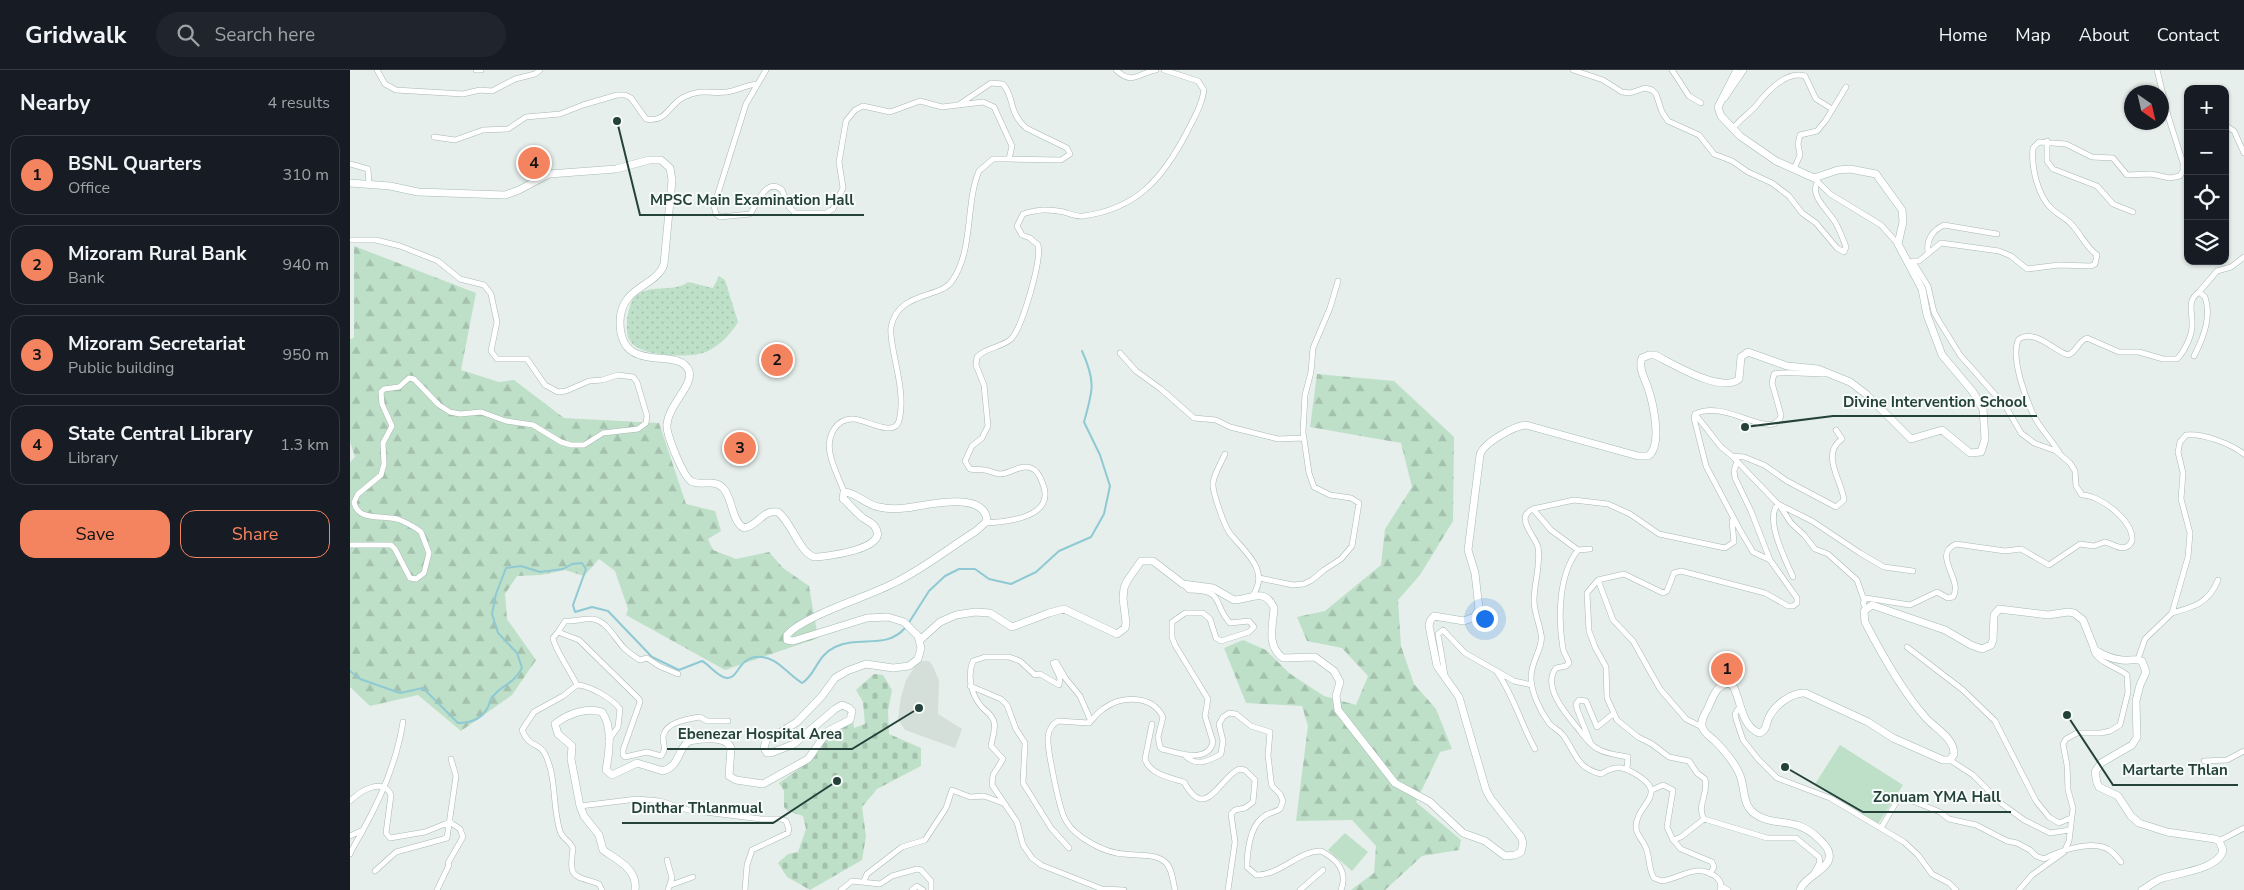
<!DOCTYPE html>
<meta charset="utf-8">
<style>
:root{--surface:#171b24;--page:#20242c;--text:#f1f3f6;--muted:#9ea1a6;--line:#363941;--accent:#f4845f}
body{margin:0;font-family:"Nunito Sans",sans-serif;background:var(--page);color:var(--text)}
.controls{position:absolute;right:15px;top:15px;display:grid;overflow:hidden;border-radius:10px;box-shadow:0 1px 4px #0004}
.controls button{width:45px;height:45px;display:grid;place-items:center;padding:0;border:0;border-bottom:1px solid var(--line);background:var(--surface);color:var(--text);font:25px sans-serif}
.compass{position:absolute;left:1774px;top:15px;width:45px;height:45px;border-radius:50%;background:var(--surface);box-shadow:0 1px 4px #0004;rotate:146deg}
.you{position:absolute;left:1134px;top:548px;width:18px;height:18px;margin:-12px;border:4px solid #fff;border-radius:50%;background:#1a73e8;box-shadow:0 0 0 8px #1a73e833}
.badge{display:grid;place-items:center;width:32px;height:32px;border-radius:50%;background:var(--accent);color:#111;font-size:16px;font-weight:700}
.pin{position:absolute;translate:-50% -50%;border:2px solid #fff;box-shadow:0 1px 5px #0006}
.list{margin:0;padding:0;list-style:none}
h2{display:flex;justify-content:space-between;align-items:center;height:65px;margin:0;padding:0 20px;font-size:21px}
h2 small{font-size:16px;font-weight:400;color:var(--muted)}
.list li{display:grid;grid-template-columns:32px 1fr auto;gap:15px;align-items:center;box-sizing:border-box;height:80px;margin:0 10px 10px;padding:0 10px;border:1px solid var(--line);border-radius:15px}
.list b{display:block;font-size:19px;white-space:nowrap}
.list p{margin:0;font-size:16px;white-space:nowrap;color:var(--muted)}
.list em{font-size:16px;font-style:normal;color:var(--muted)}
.actions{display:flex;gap:10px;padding:15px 20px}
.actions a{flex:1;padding:11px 0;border:1px solid var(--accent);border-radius:15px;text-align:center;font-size:18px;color:var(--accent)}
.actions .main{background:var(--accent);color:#111}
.icon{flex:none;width:28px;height:28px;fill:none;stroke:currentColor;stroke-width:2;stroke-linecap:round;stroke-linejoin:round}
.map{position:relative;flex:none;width:1894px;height:820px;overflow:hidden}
header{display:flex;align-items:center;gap:30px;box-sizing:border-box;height:70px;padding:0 25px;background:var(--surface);border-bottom:1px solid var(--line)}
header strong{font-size:24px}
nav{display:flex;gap:28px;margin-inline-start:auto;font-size:18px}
.search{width:350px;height:45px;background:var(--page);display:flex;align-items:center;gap:12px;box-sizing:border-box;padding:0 18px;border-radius:28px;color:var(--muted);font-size:19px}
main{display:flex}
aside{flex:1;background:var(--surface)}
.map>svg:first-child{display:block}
</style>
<header>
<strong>Gridwalk</strong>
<div class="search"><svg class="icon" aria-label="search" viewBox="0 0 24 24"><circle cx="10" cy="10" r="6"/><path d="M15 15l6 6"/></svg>Search here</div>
<nav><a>Home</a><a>Map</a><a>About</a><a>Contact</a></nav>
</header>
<main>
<aside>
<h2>Nearby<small>4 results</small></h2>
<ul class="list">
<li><span class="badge">1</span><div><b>BSNL Quarters</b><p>Office</p></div><em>310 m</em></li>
<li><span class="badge">2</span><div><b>Mizoram Rural Bank</b><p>Bank</p></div><em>940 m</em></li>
<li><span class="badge">3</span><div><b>Mizoram Secretariat</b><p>Public building</p></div><em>950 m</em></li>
<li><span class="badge">4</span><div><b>State Central Library</b><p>Library</p></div><em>1.3 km</em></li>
</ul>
<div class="actions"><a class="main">Save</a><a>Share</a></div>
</aside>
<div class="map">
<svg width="1894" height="820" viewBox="0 0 1894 820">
<defs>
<pattern id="forest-firs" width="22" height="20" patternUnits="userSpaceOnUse" patternTransform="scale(1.25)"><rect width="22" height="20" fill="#bfe0c8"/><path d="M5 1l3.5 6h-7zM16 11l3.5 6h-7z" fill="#a4c1ad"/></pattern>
<pattern id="cemetery-stones" width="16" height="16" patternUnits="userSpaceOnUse" patternTransform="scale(1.25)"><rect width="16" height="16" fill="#bfe0c8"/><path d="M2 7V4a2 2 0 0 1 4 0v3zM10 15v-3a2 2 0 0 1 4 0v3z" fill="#a4c1ad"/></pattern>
<pattern id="park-dots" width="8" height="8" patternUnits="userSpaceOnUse" patternTransform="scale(1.25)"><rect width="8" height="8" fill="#bfe0c8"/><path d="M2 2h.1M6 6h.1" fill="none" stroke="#a4c1ad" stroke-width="1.8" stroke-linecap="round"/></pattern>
</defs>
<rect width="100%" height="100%" fill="#e6efeb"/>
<path fill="#d4dfda" d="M573,591H579L583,596L589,611L588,644L612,659L605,678L555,660L548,649L551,627L556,610L567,594Z"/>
<path fill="url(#forest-firs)" d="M4,176L126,223L111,300L149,312L164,310L214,348L309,353L336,434L365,441L371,461L358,469L363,480L386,489L419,482L433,498L459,516L468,568L375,600L276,545L278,539L265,501L249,489L234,506L215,500L191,505L167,506L155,524L157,549L186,590L162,625L111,661L68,625L20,636L0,617V392L5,387L0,372V269L4,268Z
M967,304L1044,311L1104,367L1103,451L1070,505L1048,530L1051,576L1064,614L1086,639L1102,679L1090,682L1066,732L1111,770L1109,780L1072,786L1035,820H1001L1024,803L1026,776L1002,750L946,751L958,656L952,636L896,633L874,578L893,570L916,580L939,603L974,626L1006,635L1018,606L992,578L957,571L947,547L975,541L1031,495L1035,459L1062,417L1051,373L960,357Z"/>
<path fill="url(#cemetery-stones)" d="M524,604L533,605L542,620L538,641L539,664L571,678V696L527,719L512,737L516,766L512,790L460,820L437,807L428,793L438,784L448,782L456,759L453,746L438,741L434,737V721L429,713L464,688L480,662L503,650L504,658L515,654L513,632L506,620Z"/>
<path fill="url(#park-dots)" d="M369,206L375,210L388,252C381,264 371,274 358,281C343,289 291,287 281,272C276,266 277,257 277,250C278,243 280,233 284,228C299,212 322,224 338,212L363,218Z"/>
<path fill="#bfe0c8" d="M1490,675L1553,715L1528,754L1465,714Z
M995,763L1018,782L1002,801L978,780Z"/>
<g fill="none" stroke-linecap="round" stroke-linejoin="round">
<path stroke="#8ec9d4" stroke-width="2" d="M558,554L579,521L595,506L609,499H625L639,509L661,514L686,502L709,481L741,467L754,444L760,416L750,385L734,352C743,320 746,312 732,281
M0,601L10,609L50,623L73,618L108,653C121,653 132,649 138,637C140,633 140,628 143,626C154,613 162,616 172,598L167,583L148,563L142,544L146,524L156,498L171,496L190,502L213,499L222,494L232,493L236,499L223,535L225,542L242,537L258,541L302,587L329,600L352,591C360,595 367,607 377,608C388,609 388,589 406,587C426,585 436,603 452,613C466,605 466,586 485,577C509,565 536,580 555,558"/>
<defs>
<path id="street" d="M27,0L35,14L46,20L113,24L130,20L142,21L165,9L185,4L190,0
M126,0H131
M416,0L396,34L364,136L366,144L370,147L400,144C407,135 416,106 432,120L439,137L445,143H476L483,139L493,118L489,92L496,51L505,40L513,36L540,42L570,31L592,37L633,32L644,37L662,76L659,89H643L629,101C615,134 624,180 602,211C590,229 548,221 541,257C540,264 542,272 543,279C547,301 555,329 549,351C544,368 514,349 504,349C485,348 477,367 480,383C482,396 490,410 494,422
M766,0C783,16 788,3 806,0
M1223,0L1253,10L1272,22L1280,23L1295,18L1302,20L1306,24L1312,42L1318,51L1349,65L1364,84L1382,91L1398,102L1422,113L1439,126L1452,143L1466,153L1487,178L1494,182L1496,177C1493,169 1490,160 1485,152C1479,141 1458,125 1468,111
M1322,0L1339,26L1351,33
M1375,28L1394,0
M610,34L641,13L653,14C665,28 658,42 676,58L717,78L720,84L711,90L659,89
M1875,55L1884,61L1894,83
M1381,57L1385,56C1391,49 1398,44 1405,37C1415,24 1436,0 1455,6L1466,29L1482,39
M84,67L105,70L133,60L158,59L176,47L210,44L233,35L267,25H275L281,28L296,49C317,53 319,34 334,27C352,18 360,24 377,22C386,21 396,15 407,14
M1697,71V91L1703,99L1747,116L1763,134L1783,142
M0,94L18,99L19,114
M1444,99L1450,85L1448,74L1450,65L1467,61L1476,50L1496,17
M1466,110L1480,124L1531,155L1548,174
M0,170H26L50,176L88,191L110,209L134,215L141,224L147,252L141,281L147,289H177L195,315L208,322L216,321L239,311L252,310L268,305L283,307L287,312L297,346L296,353L288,359L253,363L234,375H221L211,372L183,355L156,351L131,342L110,344L100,342L89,335L64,309L59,308L49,317L34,319L31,322L32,334L42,356L33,373L34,394L31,405L8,424L4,432C8,453 35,444 50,450C57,453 65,457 71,462L79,483L74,503L66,509L60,508L45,479L41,475H0
M1578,182C1576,170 1583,160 1594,155L1647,164
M1562,191H1569L1591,173L1649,181L1661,186L1677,199L1709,195L1741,196L1745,194L1747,185C1736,177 1732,166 1723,156C1718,149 1708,145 1702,139C1688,127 1681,97 1683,78L1689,72L1716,74L1742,87L1763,88L1777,105L1801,104L1820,108L1830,106L1833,101V93L1819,49L1807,0
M1849,222L1867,201L1881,197L1894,187
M770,283L786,301L811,319L844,348L866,350L880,357L928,369L953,368
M1345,344L1371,377L1382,386L1394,387L1414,395L1437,411L1486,437L1494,430C1492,411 1470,384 1492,369L1486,360
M875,384C871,393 864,404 863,413C862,422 874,454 879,462C892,480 921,499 903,525
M1710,384C1703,371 1692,361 1685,348C1677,332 1659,286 1669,269C1685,259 1703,280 1718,285C1727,282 1728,271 1737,268L1769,282H1789L1813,289H1827C1834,282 1842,266 1842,256C1843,242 1836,231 1849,222L1855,227C1862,246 1853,269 1844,286
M1382,386L1428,434L1462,451L1510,483L1534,497L1563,501
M1387,391L1384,401L1385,408L1401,441L1420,490
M1428,434C1414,449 1436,491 1443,507
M1430,436L1441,453L1454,465L1465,479L1478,484L1507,510L1514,530
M1183,439L1201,460L1228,480
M635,453C658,452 708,447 692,412C690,406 687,400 681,398C670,394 660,404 650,404C646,404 640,401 635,400C630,399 625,400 620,399L615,391L622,376L632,368L638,356L634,315L626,295L627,287C636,277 651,278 661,269C672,258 692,190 688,175L680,168L672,165L667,156L673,144C688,139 699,139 714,142C720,144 727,147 733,146C787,139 813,108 837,62C844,48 852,35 854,20L848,11L814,0
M1240,479L1228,480C1208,505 1208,549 1213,579C1214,584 1218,588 1219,593L1216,596L1206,598C1192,616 1215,643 1226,656C1233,664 1238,674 1248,679C1256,684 1268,685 1278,687L1277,699
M909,508L943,515L954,514L962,510L974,500L991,489L1002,476L1009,433L1001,428L980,425L964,417L959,403L953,362L955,325L961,302L963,278L980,238L988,211
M1248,510L1263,550L1283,571L1310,619L1336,649L1352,657
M1516,539L1513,533L1516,528L1560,535L1587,522L1598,528L1603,527C1614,510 1581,485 1606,474L1655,481L1671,479L1699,495L1730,474L1744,476L1755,472C1766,475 1775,484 1782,471C1784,451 1750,425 1732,425L1726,416L1725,401L1720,393L1706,381L1684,373L1671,363L1656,337L1610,285L1589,251L1584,242L1578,216L1563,192
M1822,543C1844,537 1859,533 1868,510
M208,562L215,551C225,552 233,548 243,549C257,551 265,569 274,578C279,583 284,586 290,590L297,588L309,596L328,604
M1557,577L1613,620L1645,651L1686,731L1699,747L1709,753L1721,748
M1788,589L1795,569L1822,543L1838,487L1840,463L1831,429L1833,403L1828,382L1830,372L1836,365C1853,363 1881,374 1894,384
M1147,602C1164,626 1171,654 1185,679
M1095,605L1088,564L1093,560L1115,583L1164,611L1182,615
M227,615L213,626L184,642L172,660C179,678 189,672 195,684C207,708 202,736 210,761C212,769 221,771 223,779C218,810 225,805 249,814L252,820
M620,616L651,629L657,635L666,659L675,673L673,713L701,758L719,778
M1390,636L1385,644L1386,649L1393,670L1408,689L1427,708L1480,728L1554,772L1568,785L1582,804L1599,813L1606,820
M739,653L740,649L730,626L716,609L706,592L703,593L710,608L709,615L690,604L685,605L670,591L659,587H635L623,591C617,606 621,624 631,636C636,642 642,644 644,652C646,660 642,668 641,676L653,689L643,705L642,715L667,752L673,775L682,788L691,795L752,819L774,820
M802,654L795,689C799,704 821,708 834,712C856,753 869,708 889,699L895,700L905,710L903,732L895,738L885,740L881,744L885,772L878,820
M258,671L268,657L270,639C263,629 239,615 227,615C221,602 204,578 203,568L208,562L229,570L289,629L290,632L273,680V685L275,687L297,682L311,686C317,679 313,675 313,667C315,652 338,649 350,647L357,651H378
M1241,674L1227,639L1226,634L1229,630L1236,631L1247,657L1263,644
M834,684C845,698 859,691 871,684L873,671L869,654L873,647L879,643L886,644L901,656L920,662L918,685L921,711L922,716L930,724L933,731L930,739C924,743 917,743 912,748C900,757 897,782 897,797L906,805C931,805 948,781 971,781C987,789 998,802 991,820
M1600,690L1623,705L1652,734L1674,750L1700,763L1720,760
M1854,691L1877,690L1894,681
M1302,720L1313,715L1323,720L1317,757L1323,770L1331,767L1354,749
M0,731C10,721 33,707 41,725L36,763L40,768L75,762L100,752L110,759L113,767L98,793L99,795L87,820
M230,736L287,729L310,731L338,740L411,749H431L436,751L439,759L438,763L402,780L397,795L395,820
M1531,758L1550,726L1590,742L1599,749L1626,755L1657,771L1667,773L1680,780L1686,786L1694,789C1709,781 1736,772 1753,777C1761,779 1766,786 1771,792
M0,766L13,760
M1324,771L1331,779L1362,792L1364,797L1360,804
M1869,771L1894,758
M0,784C4,775 9,768 13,760C32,726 47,690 53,652
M317,790L322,808L318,820
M25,801L46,782L97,768L106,706L101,689
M1464,803L1470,792L1469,787L1446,768H1417L1354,749C1346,736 1359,724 1355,709L1347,703L1339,691L1319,687L1302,674L1288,667L1267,650L1257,628L1256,597L1245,577L1239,561L1237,523L1248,510L1274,504L1313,523L1317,521L1324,503L1331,501L1415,523L1438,536H1443L1447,533V528L1420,490L1403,482L1390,460L1356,396L1344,348L1345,344C1371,331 1404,358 1424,354L1430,349L1431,345L1422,313L1424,304C1430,301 1465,304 1475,304
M514,811L517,804L552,777L575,770L596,738L602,720L620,727L634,726L653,733
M321,815L343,807
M1371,816L1378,820
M491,820L502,811L530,814L542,806L567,799L571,800L581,811V820
M562,820L567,816L573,820
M825,820C823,812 822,797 815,792C805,783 787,786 774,784C755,783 726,768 716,751C709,740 703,703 700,688C698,674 694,659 708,651L739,653C744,648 748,642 753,639C772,625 802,625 813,647L808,667L810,677L812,679C827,683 858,694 863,672L855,646L858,629L825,575L822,567V552L835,543H853L860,549L866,568L871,571L899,562L904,557L899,551L880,553C862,534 876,520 839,520L833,514
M950,820L973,800
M1370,820C1372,815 1370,810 1365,806C1345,793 1332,808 1312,811L1304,808C1298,798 1300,788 1296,778C1293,770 1286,765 1286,757C1286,732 1324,724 1280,701C1270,695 1261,698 1251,704C1226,698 1226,683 1213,665C1209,660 1203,658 1199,653C1190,641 1181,622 1181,607C1181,591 1194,577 1191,564C1189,552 1184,542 1184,530C1184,514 1191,494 1188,477C1185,466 1164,447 1183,439L1224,430L1258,434L1280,444L1309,464L1375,478L1384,472L1382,451
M1669,820L1682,805L1714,782L1719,771L1723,738L1718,720L1717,695L1713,674L1716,669L1727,663H1751L1760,661L1770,655L1778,622L1777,605C1766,596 1747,593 1743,579"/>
<path id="secondary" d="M0,113L40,116L68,122L155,125L169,120L199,104L266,99L299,90H311L320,98L322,110L314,194C307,217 270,216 270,252C270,307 329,275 339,301C344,315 318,335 317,355C316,364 333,406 341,411C350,417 364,408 373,418C383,428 381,451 394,458C408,456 413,439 428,442C442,453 449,482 464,487C475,487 541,479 525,457C523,453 517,451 513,448C507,443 501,437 496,431L493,429L494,422C506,422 516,435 529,437C537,439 546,439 555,438C575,436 635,419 637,451L626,461C599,478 573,499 544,513C518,527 455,545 437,565V570L443,571L517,548L538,547L554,552L568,566L571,578L568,589L559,596L543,598L516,594L497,601L485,608L472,626L447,652L431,662L417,667L414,678L417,683H421L444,674L485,639L492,635L499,638L502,641L500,650L478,661L458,689L413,714L386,710L379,706L381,678C376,665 350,669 339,671C326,681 331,695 313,701L287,693L262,705L256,700C259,683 263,657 252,642C237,637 217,644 205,654L208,664L222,676L221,689L230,736L234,746L249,765L253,780C267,790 288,799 285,820
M570,570L590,552L606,545L625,542L640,543L662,557L699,543L714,539L767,564L775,558L776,553L773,528L774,518L777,511L791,491H803L833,514L863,518L884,530C900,530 914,516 924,538C923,555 916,576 933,588L965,587L984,601L990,612L986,626L988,640L1045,713L1080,732L1113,763L1135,771L1155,786L1165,785L1171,782L1173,773L1171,767L1141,729L1136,720L1109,627L1087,596L1079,556L1080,551L1084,546L1114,551L1124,547L1129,539L1125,503L1118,480L1130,385C1133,373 1164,356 1176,355L1288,386H1298C1313,376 1303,333 1298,318C1295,309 1288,298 1292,288L1299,285H1305C1323,294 1372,324 1389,309L1391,287L1398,282L1437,296L1468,299L1500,312L1516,324L1561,369L1592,360L1620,383L1631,382L1635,369L1633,339L1623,322L1592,285L1577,245L1572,219L1548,174L1553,152L1552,140L1526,104L1500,99L1488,100L1464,108L1426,91L1390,66L1371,46L1368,37L1387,0
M1450,820C1454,806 1483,799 1479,783C1478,777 1472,772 1468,768C1444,745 1425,758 1405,744C1391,734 1396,718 1389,703C1383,690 1374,680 1364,670C1360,667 1355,663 1353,659C1349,652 1355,644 1358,638C1363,627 1366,615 1379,613L1383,616C1391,630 1391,656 1409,663C1417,661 1416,653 1419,647C1425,635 1442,622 1455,623L1518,652L1543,668L1593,690H1600L1604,684C1604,668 1586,659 1576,648C1552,621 1532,585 1515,552L1514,541L1522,535L1595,560L1621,575L1632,579L1641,575L1643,570L1644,545L1649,539L1698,545L1718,542L1724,543L1733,550L1745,580C1753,585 1762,589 1772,590C1779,591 1785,588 1792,591L1796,602L1790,615L1786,631L1787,667L1782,675L1751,693L1745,702L1747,713L1749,717L1768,726L1781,746L1789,753L1817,762L1865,769L1869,771L1873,780C1869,799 1829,803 1813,808C1806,810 1799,816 1792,820"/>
</defs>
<use href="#street" stroke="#a8b8b2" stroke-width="6"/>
<use href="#secondary" stroke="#a4bbb3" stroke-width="8"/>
<use href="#street" stroke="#fff" stroke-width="5"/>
<use href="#secondary" stroke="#fff" stroke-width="7"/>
</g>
<path fill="none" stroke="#24423a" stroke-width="2" d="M267 51L290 145H514M1395 357L1483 346H1687M569 638L502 679H317M1717 645L1763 715H1888M1435 697L1513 742H1661M487 711L423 753H272"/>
<g fill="#24423a" stroke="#f7fbf9" stroke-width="2">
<circle cx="267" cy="51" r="5"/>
<circle cx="1395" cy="357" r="5"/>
<circle cx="569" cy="638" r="5"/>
<circle cx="1717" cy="645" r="5"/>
<circle cx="1435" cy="697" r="5"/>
<circle cx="487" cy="711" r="5"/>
</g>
<g font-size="15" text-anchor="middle" font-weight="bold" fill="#24423a" stroke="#f7fbf9" stroke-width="4" stroke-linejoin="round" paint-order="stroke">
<text x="402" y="135">MPSC Main Examination Hall</text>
<text x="1585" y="337">Divine Intervention School</text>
<text x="410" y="669">Ebenezar Hospital Area</text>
<text x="1825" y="705">Martarte Thlan</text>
<text x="1587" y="732">Zonuam YMA Hall</text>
<text x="347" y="743">Dinthar Thlanmual</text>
</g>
</svg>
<div class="controls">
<button>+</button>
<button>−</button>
<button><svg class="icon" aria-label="locate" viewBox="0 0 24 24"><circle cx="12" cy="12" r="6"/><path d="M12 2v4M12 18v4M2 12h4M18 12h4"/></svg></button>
<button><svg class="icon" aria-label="layers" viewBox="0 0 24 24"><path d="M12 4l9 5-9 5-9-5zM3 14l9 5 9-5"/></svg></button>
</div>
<svg class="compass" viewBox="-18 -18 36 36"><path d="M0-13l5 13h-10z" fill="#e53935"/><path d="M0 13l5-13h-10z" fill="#9ea1a6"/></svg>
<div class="you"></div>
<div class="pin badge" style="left:1377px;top:599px">1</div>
<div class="pin badge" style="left:427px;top:290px">2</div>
<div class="pin badge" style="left:390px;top:378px">3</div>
<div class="pin badge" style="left:184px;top:93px">4</div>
</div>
</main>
